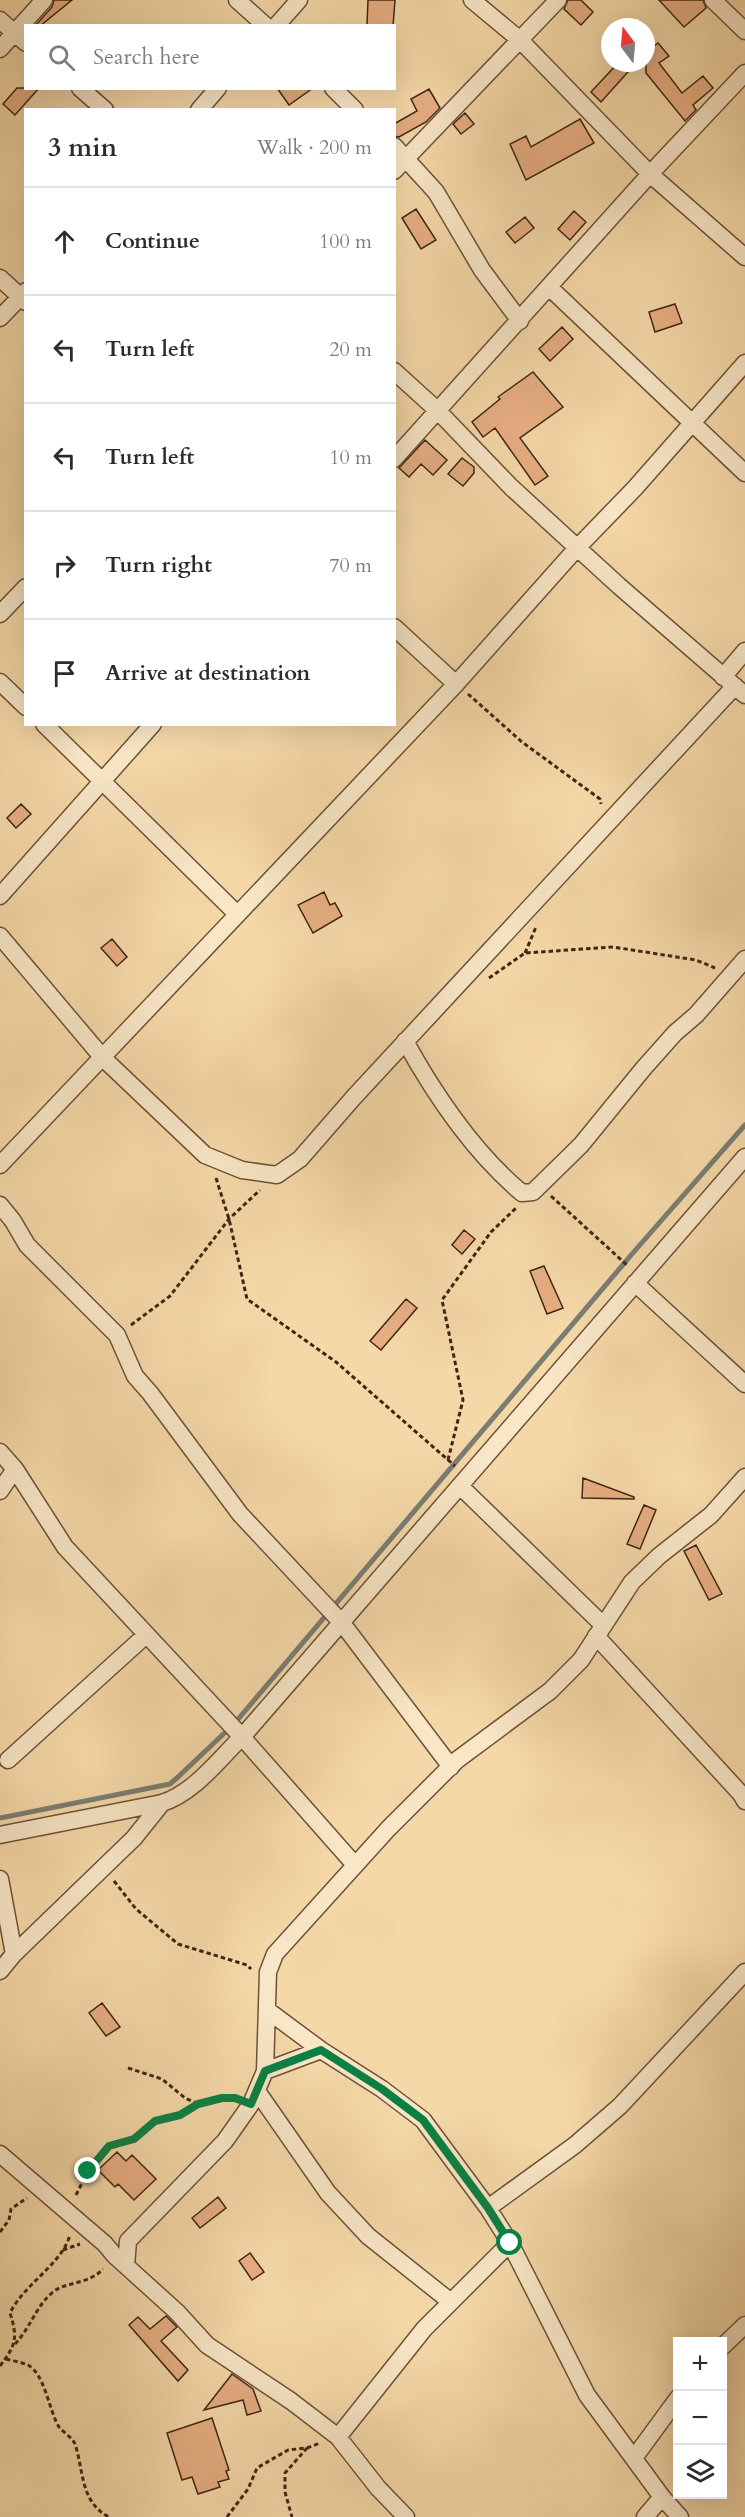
<!DOCTYPE html>
<meta charset="utf-8">
<style>
:root{--surface:#fff;--page:#f2f2f3;--text:#2b2b33;--muted:#7c7c81;--line:#e1e1e2}
body{margin:0;font-family:Cardo,serif;background:var(--page);color:var(--text)}
.controls{position:absolute;right:18px;bottom:18px;display:grid;overflow:hidden;border-radius:0px;box-shadow:0 6px 24px #0002}
.controls button{width:54px;height:54px;display:grid;place-items:center;padding:0;border:0;border-bottom:2px solid var(--line);background:var(--surface);color:var(--text);font:30px sans-serif}
.compass{position:absolute;left:601px;top:18px;width:54px;height:54px;border-radius:50%;background:var(--surface);box-shadow:0 6px 24px #0002;rotate:344deg}
.stop{position:absolute;width:18px;height:18px;margin:-14px;border:4px solid #0b8043;border-radius:50%;background:#fff}
.stop.end{background:#0b8043;border-color:#fff;box-shadow:0 2px 6px #0008}
.list{margin:0;padding:0;list-style:none}
h2{display:flex;justify-content:space-between;align-items:center;height:78px;margin:0;padding:0 24px;font-size:26px}
h2 small{font-size:20px;font-weight:400;color:var(--muted)}
.list li{display:grid;grid-template-columns:39px 1fr auto;gap:18px;align-items:center;box-sizing:border-box;height:108px;padding:0 24px;border-top:2px solid var(--line)}
.list b{display:block;font-size:22px;white-space:nowrap}
.list em{font-size:20px;font-style:normal;color:var(--muted)}
.icon{flex:none;width:33px;height:33px;fill:none;stroke:currentColor;stroke-width:2;stroke-linecap:round;stroke-linejoin:round}
.map{position:relative;flex:none;width:745px;height:2517px;overflow:hidden}
.search{position:absolute;background:var(--surface);box-shadow:0 6px 24px #0002;left:24px;top:24px;width:372px;height:66px;display:flex;align-items:center;gap:15px;box-sizing:border-box;padding:0 21px;border-radius:0px;color:var(--muted);font-size:22px}
.panel{position:absolute;background:var(--surface);box-shadow:0 6px 24px #0002;left:24px;top:108px;width:372px;height:618px;border-radius:0px}
.map>svg:first-child{display:block}
</style>
<div class="map">
<svg width="745" height="2517" viewBox="0 0 745 2517">
<rect width="100%" height="100%" fill="#f5d8a8"/>
<filter id="stains"><feTurbulence type="fractalNoise" baseFrequency=".00333" numOctaves="4"/><feColorMatrix values="0 0 0 0 .2 0 0 0 0 .09 0 0 0 0 .02 0 0 0 .5 -.17"/></filter>
<radialGradient id="worn" r=".72"><stop offset=".6" stop-color="#630" stop-opacity="0"/><stop offset="1" stop-color="#630" stop-opacity=".3"/></radialGradient>
<g fill="none" stroke-linecap="round" stroke-linejoin="round">
<path stroke="#7a7d74" stroke-width="5" d="M0,1818L170,1784L178,1777L234,1724L632,1254L745,1125"/>
</g>
<path fill="#e7ae82" stroke="#3f2614" stroke-width="1.5" d="M54,0H72L40,26H35L52,7Z
M368,0H395L393,26L367,25Z
M568,0H581L593,12L581,25L564,9Z
M659,0H703L706,8L684,27Z
M658,43L669,56L659,63L682,93L703,76L713,88L693,105L696,110L685,121L646,73V47L649,50Z
M618,63H636L601,102L591,92Z
M17,88H39L15,115L3,104Z
M277,88H313L289,105Z
M429,89L440,108L426,122L399,137L394,136V124L417,111L411,99Z
M465,113L474,124L461,134L453,124Z
M580,119L594,143L526,180L510,144L526,136L531,147Z
M416,209L436,240L421,249L402,218Z
M574,211L586,222L570,240L558,229Z
M525,217L534,228L515,243L506,232Z
M675,304L682,323L655,332L649,312Z
M562,327L573,339L550,361L539,349Z
M533,372L563,407L520,438L548,476L535,485L495,428L483,437L472,422L500,399L498,397Z
M425,440L447,460L433,475L421,464L409,477L399,468Z
M462,458L474,467V473L463,486L448,474Z
M21,804L31,814L16,828L7,818Z
M324,892L330,905L335,903L342,916L313,933L298,905Z
M112,939L127,957L117,966L101,948Z
M464,1230L475,1239L462,1254L452,1245Z
M544,1266L563,1308L547,1314L530,1271Z
M406,1299L417,1308L381,1350L370,1341Z
M583,1478L634,1497V1499L582,1498Z
M644,1505L656,1510L640,1549L627,1544Z
M696,1545L722,1594L709,1600L684,1551Z
M102,2003L120,2027L106,2036L89,2013Z
M117,2152L126,2161L132,2155L156,2179L134,2200L118,2184L115,2187L98,2170Z
M218,2197L226,2208L200,2228L192,2218Z
M250,2253L264,2272L252,2280L239,2261Z
M166,2316L177,2327L161,2341L188,2370L178,2381L129,2325L138,2317L150,2329Z
M232,2374L253,2389L261,2411L247,2415L243,2400L204,2410Z
M212,2418L229,2470L226,2471L229,2479L218,2482L220,2487L198,2494L192,2477L182,2480L167,2433Z"/>
<g fill="none" stroke-linecap="round" stroke-linejoin="round">
<defs>
<path id="street" d="M237,0L266,26
M472,0L520,40L650,174L745,257
M713,0L745,31
M0,20L26,43
M276,26L299,0
M0,49L44,0
M80,88L105,110
M333,88L355,110
M199,110L218,88
M394,146L436,192L482,270L520,321
M394,171L558,0
M0,278L26,302
M549,287L745,473
M0,318L26,291
M394,371L437,410L511,487L619,586L745,695
M394,459L650,174L745,73
M0,614L26,587
M394,627L456,684
M723,677L745,651
M0,682L26,707
M44,724L237,914
M0,896L153,724
M0,936L103,1058L205,1155L242,1170L277,1175L300,1159L354,1097L735,686
M405,1041C436,1097 473,1152 522,1193L533,1192L581,1145L643,1069L675,1033L696,1015L745,959
M0,1165L456,684L577,548L635,488L745,363
M0,1205L13,1221L27,1245L117,1335L135,1376L150,1393L240,1514L342,1623L451,1767
M635,1283L745,1384
M0,1452L15,1469L65,1547L242,1737L355,1865
M460,1486L603,1625
M0,1491L15,1469
M596,1636L741,1794L745,1801
M8,1760L146,1635
M0,1835L162,1803C194,1793 218,1760 242,1737L745,1157
M0,1879L14,1954
M0,1971L14,1954L134,1838L162,1803
M267,2010L321,2050L382,2089L423,2120L488,2208L510,2243L587,2395L662,2497L680,2517
M265,2071L321,2050
M257,2091L328,2193L368,2236L451,2302
M0,2154L105,2244L114,2255L177,2312L207,2345L291,2401L338,2437
M488,2208L575,2145L620,2106L745,1972
M126,2266L128,2241L225,2141L251,2104L265,2071L268,1972L275,1954L388,1829L457,1760L550,1691L581,1660L632,1582L659,1556L711,1515L745,1477
M722,2347L745,2325
M634,2458L678,2398
M406,2517L378,2488L338,2437L424,2329L510,2243
M645,2517L662,2497"/>
</defs>
<use href="#street" stroke="#6c5239" stroke-width="19"/>
<path stroke="#3f2614" stroke-width="3" stroke-dasharray="4.5 3" stroke-linecap="butt" d="M468,694L522,742L600,799L601,804
M525,953L536,927
M489,978L525,953L613,947L696,960L715,968
M216,1178L229,1219L247,1299L336,1362L455,1466
M551,1196L628,1266
M131,1325L170,1296L229,1219L260,1190
M448,1460L463,1400L442,1300L491,1232L516,1208
M114,1881L136,1909L178,1944L247,1965L251,1969
M128,2068L162,2079L185,2098L198,2104L222,2098H235
M76,2195L88,2171L109,2146L134,2139L155,2121L180,2115L198,2104
M0,2232L9,2220L11,2209L27,2198
M63,2250L80,2244
M15,2344C31,2327 36,2306 53,2292C67,2281 88,2285 103,2269
M6,2359C13,2361 21,2362 28,2365C45,2374 49,2411 59,2427C64,2433 72,2437 75,2444C84,2471 80,2502 109,2517
M0,2366C16,2345 18,2338 10,2313C24,2284 62,2264 70,2235
M307,2448L320,2443
M227,2517L248,2489L257,2468L288,2450L307,2448L285,2473V2492L292,2517"/>
<use href="#street" stroke="#f8e6c6" stroke-width="16"/>
</g>
<g fill="none" stroke-linecap="round" stroke-linejoin="round">
<path stroke="#0b8043" stroke-width="8" d="M88,2171L109,2146L134,2139L155,2121L180,2115L198,2104L222,2098H235L251,2104L265,2071L321,2050L382,2089L423,2120L488,2208L510,2243"/>
</g>
<rect width="100%" height="100%" filter="url(#stains)"/>
<rect width="100%" height="100%" fill="url(#worn)"/>
</svg>
<div class="controls">
<button>+</button>
<button>−</button>
<button><svg class="icon" aria-label="layers" viewBox="0 0 24 24"><path d="M12 4l9 5-9 5-9-5zM3 14l9 5 9-5"/></svg></button>
</div>
<svg class="compass" viewBox="-18 -18 36 36"><path d="M0-13l5 13h-10z" fill="#e53935"/><path d="M0 13l5-13h-10z" fill="#7c7c81"/></svg>
<div class="stop" style="left:510px;top:2243px"></div>
<div class="stop end" style="left:88px;top:2171px"></div>
<div class="search"><svg class="icon" aria-label="search" viewBox="0 0 24 24"><circle cx="10" cy="10" r="6"/><path d="M15 15l6 6"/></svg>Search here</div>
<section class="panel">
<h2>3 min<small>Walk · 200 m</small></h2>
<ul class="list">
<li><svg class="icon" aria-label="ahead" viewBox="0 0 24 24"><path d="M12 20V5M6 11l6-6 6 6"/></svg><div><b>Continue</b></div><em>100 m</em></li>
<li><svg class="icon" aria-label="left" viewBox="0 0 24 24"><path d="M17 20v-9H6M10 6l-5 5 5 5"/></svg><div><b>Turn left</b></div><em>20 m</em></li>
<li><svg class="icon" aria-label="left" viewBox="0 0 24 24"><path d="M17 20v-9H6M10 6l-5 5 5 5"/></svg><div><b>Turn left</b></div><em>10 m</em></li>
<li><svg class="icon" aria-label="right" viewBox="0 0 24 24"><path d="M7 20v-9h11M14 6l5 5-5 5"/></svg><div><b>Turn right</b></div><em>70 m</em></li>
<li><svg class="icon" aria-label="arrive" viewBox="0 0 24 24"><path d="M6 21V4h12l-3 4 3 4H6"/></svg><div><b>Arrive at destination</b></div></li>
</ul>
</section>
</div>
